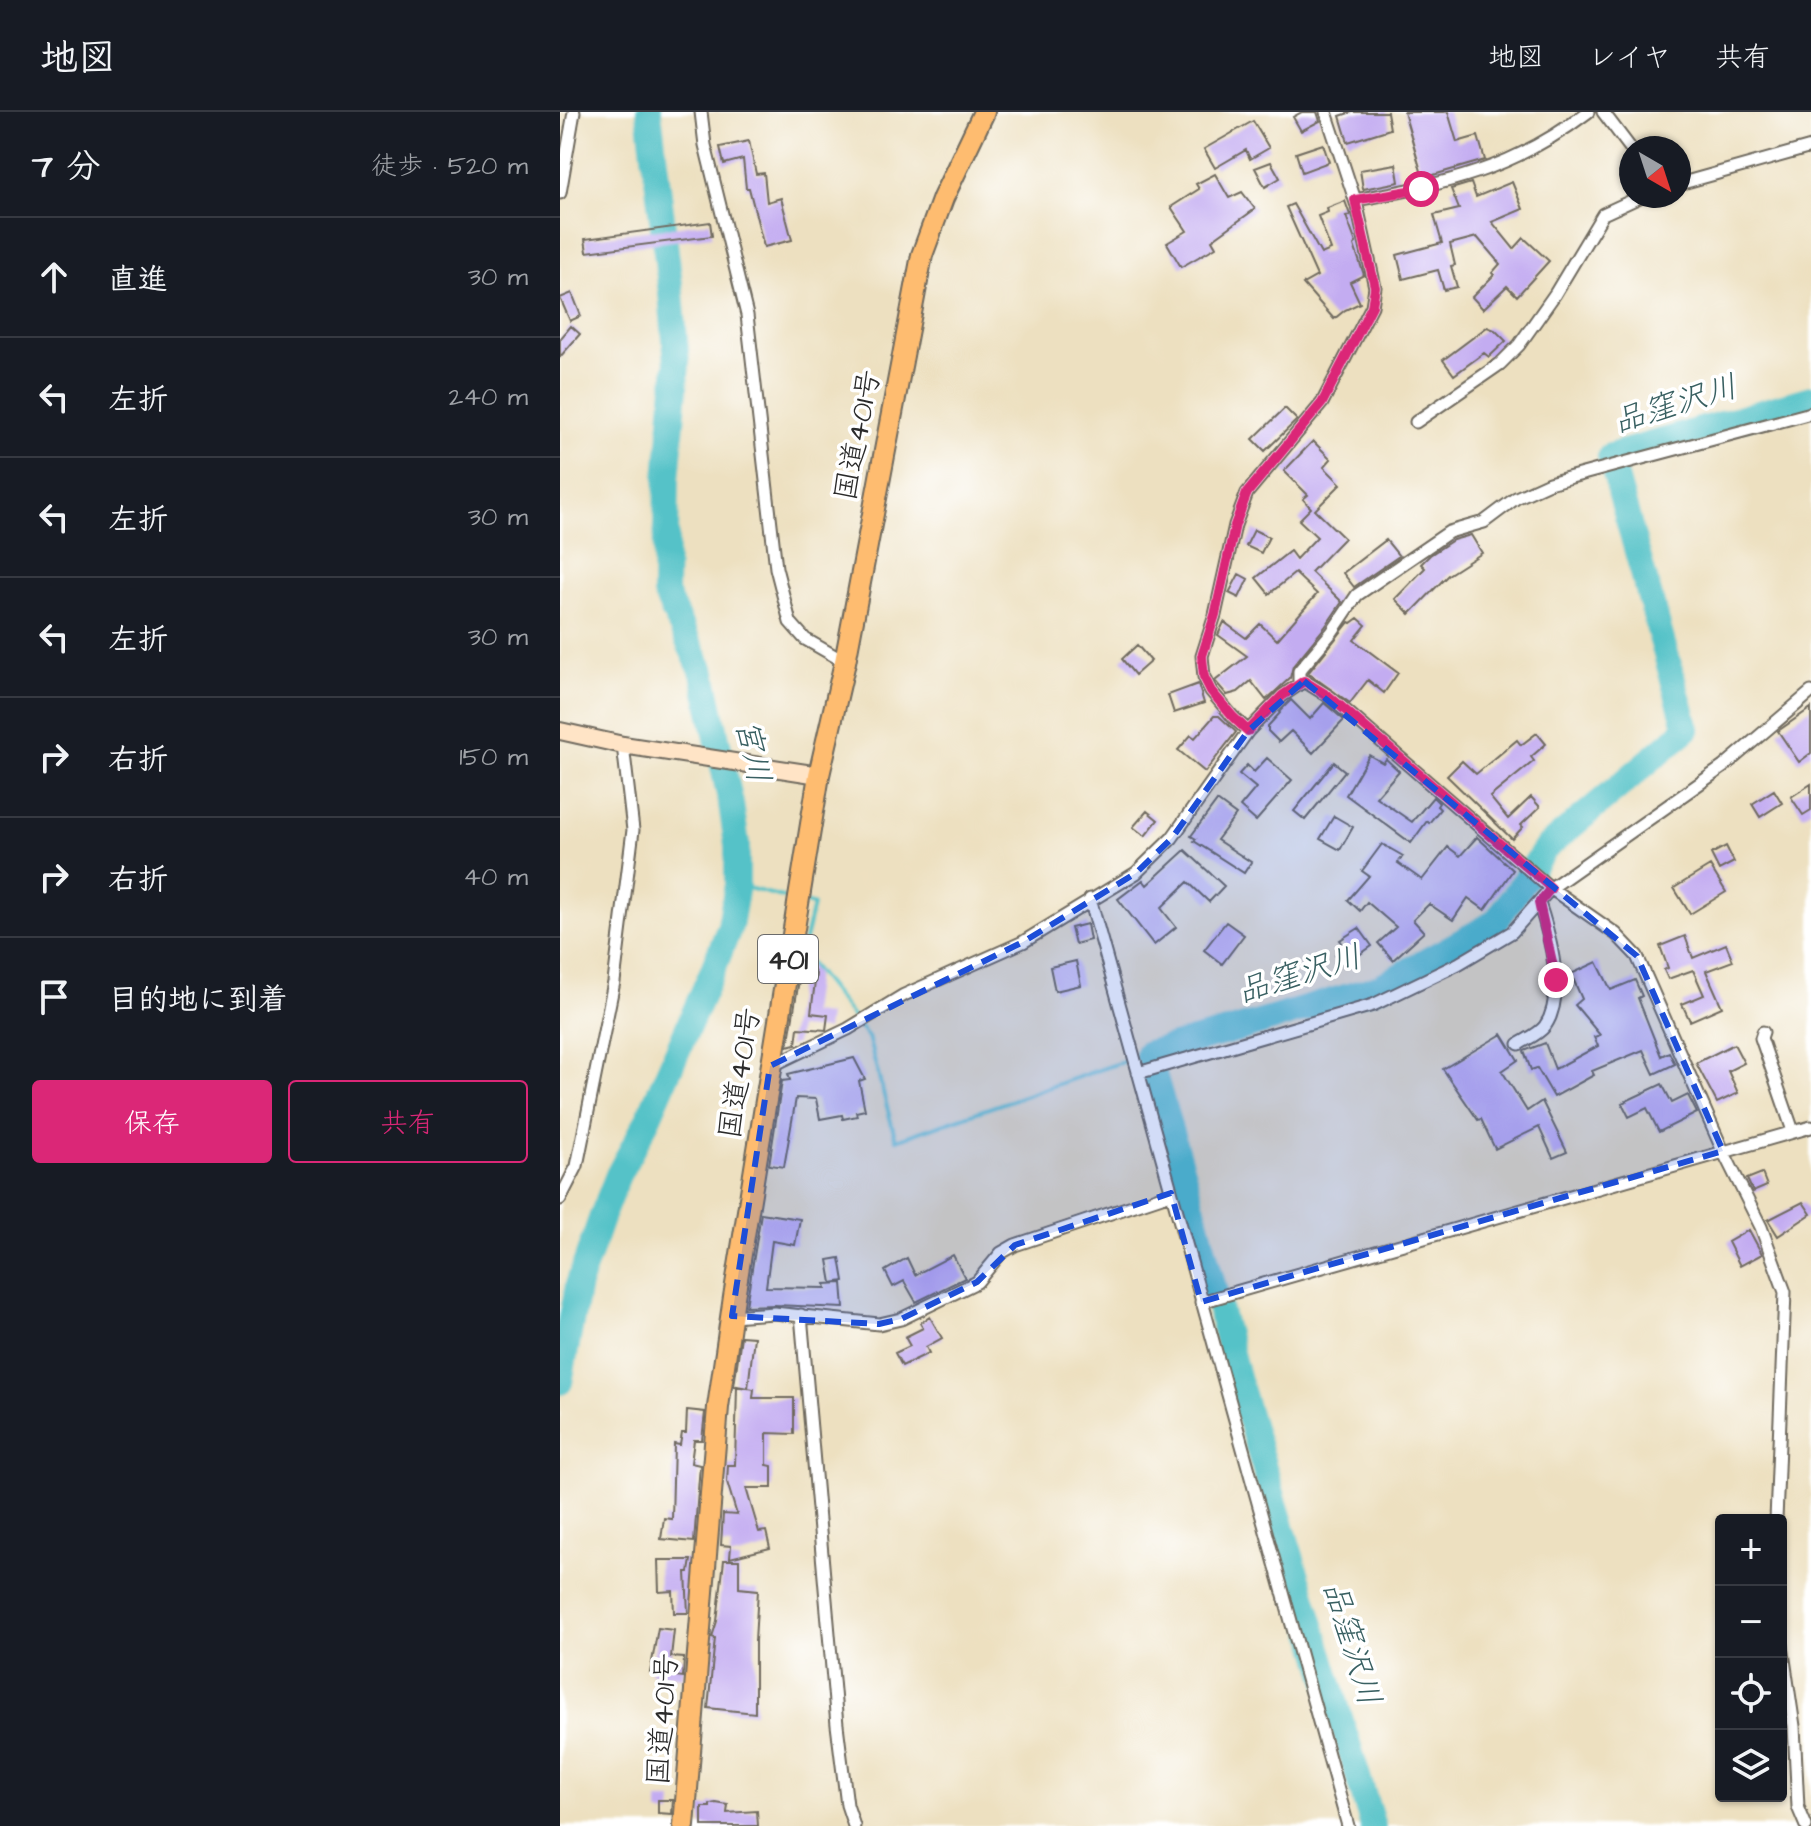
<!DOCTYPE html>
<html lang="ja">
<meta charset="utf-8">
<style>
:root{--surface:#171b24;--page:#242831;--text:#f1f3f6;--muted:#9ea1a6;--line:#363941;--accent:#db2777}
body{margin:0;font-family:"Architects Daughter","Klee One",sans-serif;background:var(--page);color:var(--text)}
.controls{position:absolute;right:24px;bottom:24px;display:grid;overflow:hidden;border-radius:8px;box-shadow:0 2px 6px #0004}
.controls button{width:72px;height:72px;display:grid;place-items:center;padding:0;border:0;border-bottom:2px solid var(--line);background:var(--surface);color:var(--text);font:40px sans-serif}
.compass{position:absolute;left:1059px;top:24px;width:72px;height:72px;border-radius:50%;background:var(--surface);box-shadow:0 2px 6px #0004;rotate:141deg}
.stop{position:absolute;width:24px;height:24px;margin:-18px;border:6px solid #db2777;border-radius:50%;background:#fff}
.stop.end{background:#db2777;border-color:#fff;box-shadow:0 2px 8px #0008}
.list{margin:0;padding:0;list-style:none}
h2{display:flex;justify-content:space-between;align-items:center;height:104px;margin:0;padding:0 32px;font-size:34px}
h2 small{font-size:26px;font-weight:400;color:var(--muted)}
.list li{display:grid;grid-template-columns:52px 1fr auto;gap:24px;align-items:center;box-sizing:border-box;height:120px;padding:0 32px;border-top:2px solid var(--line)}
.list b{display:block;font-size:30px;white-space:nowrap}
.list em{font-size:26px;font-style:normal;color:var(--muted)}
.actions{display:flex;gap:16px;padding:24px 32px}
.actions a{flex:1;padding:18px 0;border:2px solid var(--accent);border-radius:8px;text-align:center;font-size:28px;color:var(--accent)}
.actions .main{background:var(--accent);color:#fff}
.icon{flex:none;width:44px;height:44px;fill:none;stroke:currentColor;stroke-width:2;stroke-linecap:round;stroke-linejoin:round}
.map{position:relative;flex:none;width:1251px;height:1714px;overflow:hidden}
header{display:flex;align-items:center;gap:48px;box-sizing:border-box;height:112px;padding:0 40px;background:var(--surface);border-bottom:2px solid var(--line)}
header strong{font-size:38px}
nav{display:flex;gap:44px;margin-inline-start:auto;font-size:28px}
main{display:flex}
aside{flex:1;background:var(--surface)}
.map>svg:first-child{display:block}
</style>
<header>
<strong>地図</strong>
<nav><a>地図</a><a>レイヤ</a><a>共有</a></nav>
</header>
<main>
<aside>
<h2>7 分<small>徒歩 · 520 m</small></h2>
<ul class="list">
<li><svg class="icon" aria-label="ahead" viewBox="0 0 24 24"><path d="M12 20V5M6 11l6-6 6 6"/></svg><div><b>直進</b></div><em>30 m</em></li>
<li><svg class="icon" aria-label="left" viewBox="0 0 24 24"><path d="M17 20v-9H6M10 6l-5 5 5 5"/></svg><div><b>左折</b></div><em>240 m</em></li>
<li><svg class="icon" aria-label="left" viewBox="0 0 24 24"><path d="M17 20v-9H6M10 6l-5 5 5 5"/></svg><div><b>左折</b></div><em>30 m</em></li>
<li><svg class="icon" aria-label="left" viewBox="0 0 24 24"><path d="M17 20v-9H6M10 6l-5 5 5 5"/></svg><div><b>左折</b></div><em>30 m</em></li>
<li><svg class="icon" aria-label="right" viewBox="0 0 24 24"><path d="M7 20v-9h11M14 6l5 5-5 5"/></svg><div><b>右折</b></div><em>150 m</em></li>
<li><svg class="icon" aria-label="right" viewBox="0 0 24 24"><path d="M7 20v-9h11M14 6l5 5-5 5"/></svg><div><b>右折</b></div><em>40 m</em></li>
<li><svg class="icon" aria-label="arrive" viewBox="0 0 24 24"><path d="M6 21V4h12l-3 4 3 4H6"/></svg><div><b>目的地に到着</b></div></li>
</ul>
<div class="actions"><a class="main">保存</a><a>共有</a></div>
</aside>
<div class="map">
<svg width="1251" height="1714" viewBox="0 0 1251 1714">
<rect width="100%" height="100%" fill="#fff"/>
<filter id="ink" filterUnits="userSpaceOnUse"><feTurbulence type="fractalNoise" baseFrequency=".0125" numOctaves="2"/><feDisplacementMap in="SourceGraphic" scale="16" xChannelSelector="R" yChannelSelector="G"/><feConvolveMatrix kernelMatrix="1 2 1 2 8 2 1 2 1" color-interpolation-filters="sRGB"/></filter>
<filter id="wash" filterUnits="userSpaceOnUse"><feTurbulence type="fractalNoise" baseFrequency=".006" numOctaves="4" result="noise"/><feDisplacementMap in="SourceGraphic" scale="32" xChannelSelector="R" yChannelSelector="G"/><feGaussianBlur stdDeviation="1.8" result="paint"/><feColorMatrix in="noise" values="0 0 0 0 0 0 0 0 0 0 0 0 0 0 0 0 0 1.4 0 .05"/><feComposite in="paint" operator="in"/></filter>
<g filter="url(#wash)">
<rect width="100%" height="100%" fill="#ede0c0"/>
<g fill="none" stroke-linecap="round" stroke-linejoin="round">
<path stroke="#54c2c8" stroke-width="4" d="M177,773L233,788
M245,791L253,793L242,841L308,925L336,1028L588,941"/>
<path stroke="#54c2c8" stroke-width="26" d="M0,1270L18,1173L42,1104L58,1063L86,1011L152,860L170,814L177,773V733L171,692L143,561L105,481L107,367L117,252L111,181L89,0
M813,1714L680,1276L635,1104L588,941L678,917L819,875L918,820L937,808L986,736L1127,617L1050,344L1251,286"/>
</g>
<g id="blocks">
<path fill="#c3acf1" d="M742,0H757L760,9L741,19L733,5Z
M792,0H827L830,17L788,30L780,4Z
M844,0H888L897,30L918,24L925,48L863,66Z
M693,9L709,36L690,47L686,38L655,56L644,37Z
M189,29L196,62L204,61L207,90L221,86L232,128L204,135L189,76H186L183,47L164,52L160,35Z
M763,32L769,50L742,60L736,41Z
M711,50L720,66L705,75L695,56Z
M836,52L839,70L803,77L800,58Z
M655,62L669,86L682,80L695,97L652,128L656,135L621,155L607,131L627,119L611,95L639,77L636,72Z
M952,70L963,97L932,110L954,137L964,126L989,149L957,184L947,174L923,197L912,185L934,163L932,161L940,152L917,125L890,132L895,153L891,154L897,175L884,178L878,158L843,167L837,143L882,131L874,103L899,97L891,77L911,71L916,85Z
M785,89L790,103L786,104L796,131L794,133L804,163L790,170L800,191L785,198L774,207L743,172L757,164L726,95L733,92L761,142L771,138L758,104L768,100L767,96Z
M150,110L152,124L27,140L25,127Z
M12,181L21,204L10,209L0,186Z
M11,214L20,222L0,245V227Z
M927,215L935,218L946,229L929,245L924,241L894,263L883,248Z
M725,296L737,308L705,339L693,327Z
M753,329L771,347L764,355L781,372L755,398L784,426L751,460L782,490L765,515L733,554L730,566L706,588L691,569L678,580L667,583L655,569L687,544L658,523L664,510L686,526L700,512L717,528L757,482L735,461L709,482L696,466L730,439L736,447L757,425L739,408L751,396L743,387L748,383L724,359Z
M694,418L709,425L701,441L686,434Z
M911,423L922,441L888,463L850,502L835,487L865,456L861,452L870,443L893,428Z
M826,428L839,444L794,475L783,461Z
M679,462L688,467L679,486L669,481Z
M798,506L806,513L794,528L838,561L824,581L808,568L790,591L748,561L789,510L791,511Z
M577,533L591,549L575,563L562,547Z
M638,572L644,591L614,601L608,583Z
M731,588L750,607L764,591L784,608L753,641L731,619L719,630L708,619V614L720,601L719,600Z
M1251,596V641L1239,650L1218,619Z
M654,604H659L676,620L645,660L618,638L631,623L635,626Z
M977,621L986,632L971,645L974,649L930,685L948,707L971,685L980,695L961,713L963,715L952,727L887,664L902,649L916,662L957,628L961,633Z
M809,643L823,651L826,647L839,659L816,685L852,710L873,685L879,691L877,694L880,697L869,711L867,709L851,731L786,683Z
M707,646L732,668L696,709L680,695L696,676L679,662L687,653L694,660Z
M774,650L785,659L745,708L734,699Z
M1251,672V698L1243,703L1231,685Z
M1214,678L1222,691L1200,705L1192,692Z
M657,689L676,703L657,728L691,750L684,761L634,729L636,727L631,724Z
M587,699L598,708L585,724L573,715Z
M774,704L793,715L780,738L760,727Z
M917,725L953,758L925,798L908,786L893,808L869,792L853,808L864,820L833,848L818,831L836,815L807,790L800,799L788,788L809,764L802,759L822,732L843,744L838,751L862,768L888,735L900,744Z
M1166,734L1174,750L1159,758L1151,742Z
M625,738L664,774L649,790L628,770L601,796L616,815L594,833L558,787L583,768L587,773Z
M1150,754L1166,780L1130,802L1114,776Z
M666,810L684,823L662,852L644,838Z
M527,812L530,828L515,832L511,816Z
M799,816L812,834L783,854L775,843L786,836L780,828Z
M1125,824L1133,846L1166,832L1173,849L1146,859L1162,895L1130,909L1122,892L1144,883L1133,858L1108,867L1104,858L1108,856L1100,834Z
M516,849L521,873L495,879L490,855Z
M242,850H247L256,862L251,901L268,903L266,918L238,916L236,932L228,934Z
M1037,850L1051,878L1075,868L1082,884L1078,886L1101,944L1109,940L1115,952L1094,962L1083,938L1032,959L1034,963L994,985L977,956L971,958L964,939L985,931L995,957L1038,934L1034,925L1040,923L1015,893L1022,887L1011,862Z
M942,922L958,948L942,959L967,999L982,989L1007,1040L993,1046L979,1015L935,1037L921,1007L918,1008L883,957Z
M1174,932L1184,951L1168,959L1178,981L1157,991L1136,951Z
M294,946L305,967L299,969L305,998L296,1000L297,1004L283,1007L282,1003L260,1007L256,987L236,986L224,1055L209,1053L222,969L230,968L228,962Z
M1102,972L1112,991L1128,983L1137,1001L1099,1020L1087,996L1069,1005L1062,991Z
M1202,1061L1207,1074L1193,1080L1187,1067Z
M1243,1090L1251,1102L1218,1124L1208,1108Z
M201,1101L240,1107L235,1133L212,1129L206,1175L266,1176L265,1172L282,1171L284,1196L215,1193L186,1194Z
M1189,1118L1202,1142L1180,1154L1168,1130Z
M393,1143L405,1166L356,1190L344,1169L333,1175L325,1159L347,1146L355,1163Z
M280,1146L284,1169L272,1171L268,1148Z
M370,1205L382,1226L366,1235L369,1241L342,1254L335,1241L350,1234L345,1225L363,1216L360,1211Z
M181,1224L194,1225L188,1276L174,1274Z
M177,1274L194,1277L193,1286H234V1322L207,1321V1353L212,1354V1376H186L199,1420L206,1419L210,1436L170,1446L171,1434L161,1433L163,1402L177,1403L167,1370L168,1353H175Z
M127,1298L145,1300L142,1328H134L131,1351L140,1353L134,1430L101,1427L104,1406L112,1407L114,1332L120,1333L122,1321H126Z
M98,1448H131L129,1460H126L128,1501H114L113,1479L99,1480Z
M164,1448H179V1476L198,1478L195,1529V1601L148,1596L155,1526L152,1525L157,1509Z
M98,1516L114,1518L111,1545L124,1546L123,1565L90,1561Z
M98,1688H113L112,1702L98,1701Z
M156,1691L168,1693L167,1701L197,1699L198,1714H142V1695H150V1692Z"/>
</g>
</g>
<g filter="url(#ink)">
<use href="#blocks" fill-opacity="0" stroke="#6f6a5f" stroke-width="2"/>
<g fill="none" stroke-linecap="round" stroke-linejoin="round">
<defs>
<path id="minor" d="M141,0L145,33L187,203L216,456L230,510L245,527L285,550
M1043,0L1071,37
M1119,72L1251,35
M0,81L14,0
M795,88C887,72 952,58 1028,0
M856,310L940,252L959,233L995,182L1043,102L1082,84
M739,571V559L772,520L797,483L889,420L924,410L956,386L989,371L1251,301
M688,619L673,605L651,579L644,565L642,544L655,503L675,413L687,381L762,291L812,194L815,175L797,94L766,0
M530,787L788,1714
M1203,920L1201,926L1233,1019
M959,932C967,927 979,922 985,914C1006,884 990,824 979,791
M211,954L288,917L344,883L463,830L576,761L612,726L688,619L722,584L744,569L770,585L989,775L1056,822L1077,844L1163,1039L1201,1115L1225,1180L1216,1408
M578,961L813,893L898,852L952,820L991,776L1163,655L1251,580
M0,1087L17,1054L54,870L73,718L63,633
M641,1190L1251,1015
M241,1203L277,1613L287,1693L294,1714
M172,1204L214,1201L319,1212L341,1207L417,1170L441,1141L455,1133L611,1081
M1221,1527L1234,1614L1238,1695L1246,1714"/>
<path id="secondary" d="M0,619L63,633L259,663"/>
<path id="trunk" d="M124,1714L158,1295L174,1185L259,663L285,550L362,143L383,86L424,0"/>
</defs>
<use href="#minor" stroke="#6f6a5f" stroke-width="15"/>
<use href="#secondary" stroke="#6f6a5f" stroke-width="20"/>
<use href="#trunk" stroke="#6f6a5f" stroke-width="24"/>
<use href="#minor" stroke="#fff" stroke-width="11"/>
<use href="#secondary" stroke="#ffe4c6" stroke-width="16"/>
<use href="#trunk" stroke="#febc70" stroke-width="20"/>
</g>
</g>
<g fill="none" stroke-linecap="round" stroke-linejoin="round" filter="url(#ink)">
<path stroke="#db2777" stroke-width="10" d="M861,77L795,88L815,175L812,194L762,291L687,381L675,413L655,503L642,544L644,565L651,579L673,605L688,619L722,584L744,569L770,585L991,776L979,791L996,868"/>
</g>
<path fill="#1d4ed8" fill-opacity="0.2" stroke="#1d4ed8" stroke-width="6" stroke-dasharray="16 10" stroke-linejoin="round" d="M744,569L1077,844L1163,1039L641,1190L611,1081L455,1133L417,1170L341,1207L319,1212L172,1204L210,954L463,830L576,761L612,726L688,619Z"/>
<g text-anchor="middle" stroke-width="7" stroke-linejoin="round" paint-order="stroke">
<rect fill="#fff" stroke="#6b6b6b" stroke-width="2" x="198" y="823" width="60" height="48" rx="6"/>
<g font-size="28" font-weight="bold" fill="#2b2b2b">
<text x="228" y="857">401</text>
</g>
<g font-size="30" fill="#2b2b2b" stroke="#fff">
<text transform="translate(297 323) rotate(-79)" y="10">国道401号</text>
<text transform="translate(179 961) rotate(-81)" y="10">国道401号</text>
<text transform="translate(102 1607) rotate(-86)" y="10">国道401号</text>
</g>
<g font-size="32" font-style="italic" fill="#396062" stroke="#fff">
<text transform="translate(1115 291) rotate(-17)" y="11">品窪沢川</text>
<text transform="translate(194 639) rotate(78)" y="11">宮川</text>
<text transform="translate(739 861) rotate(-17)" y="11">品窪沢川</text>
<text transform="translate(793 1531) rotate(73)" y="11">品窪沢川</text>
</g>
</g>
</svg>
<div class="controls">
<button>+</button>
<button>−</button>
<button><svg class="icon" aria-label="locate" viewBox="0 0 24 24"><circle cx="12" cy="12" r="6"/><path d="M12 2v4M12 18v4M2 12h4M18 12h4"/></svg></button>
<button><svg class="icon" aria-label="layers" viewBox="0 0 24 24"><path d="M12 4l9 5-9 5-9-5zM3 14l9 5 9-5"/></svg></button>
</div>
<svg class="compass" viewBox="-18 -18 36 36"><path d="M0-13l5 13h-10z" fill="#e53935"/><path d="M0 13l5-13h-10z" fill="#9ea1a6"/></svg>
<div class="stop" style="left:861px;top:77px"></div>
<div class="stop end" style="left:996px;top:868px"></div>
</div>
</main>
